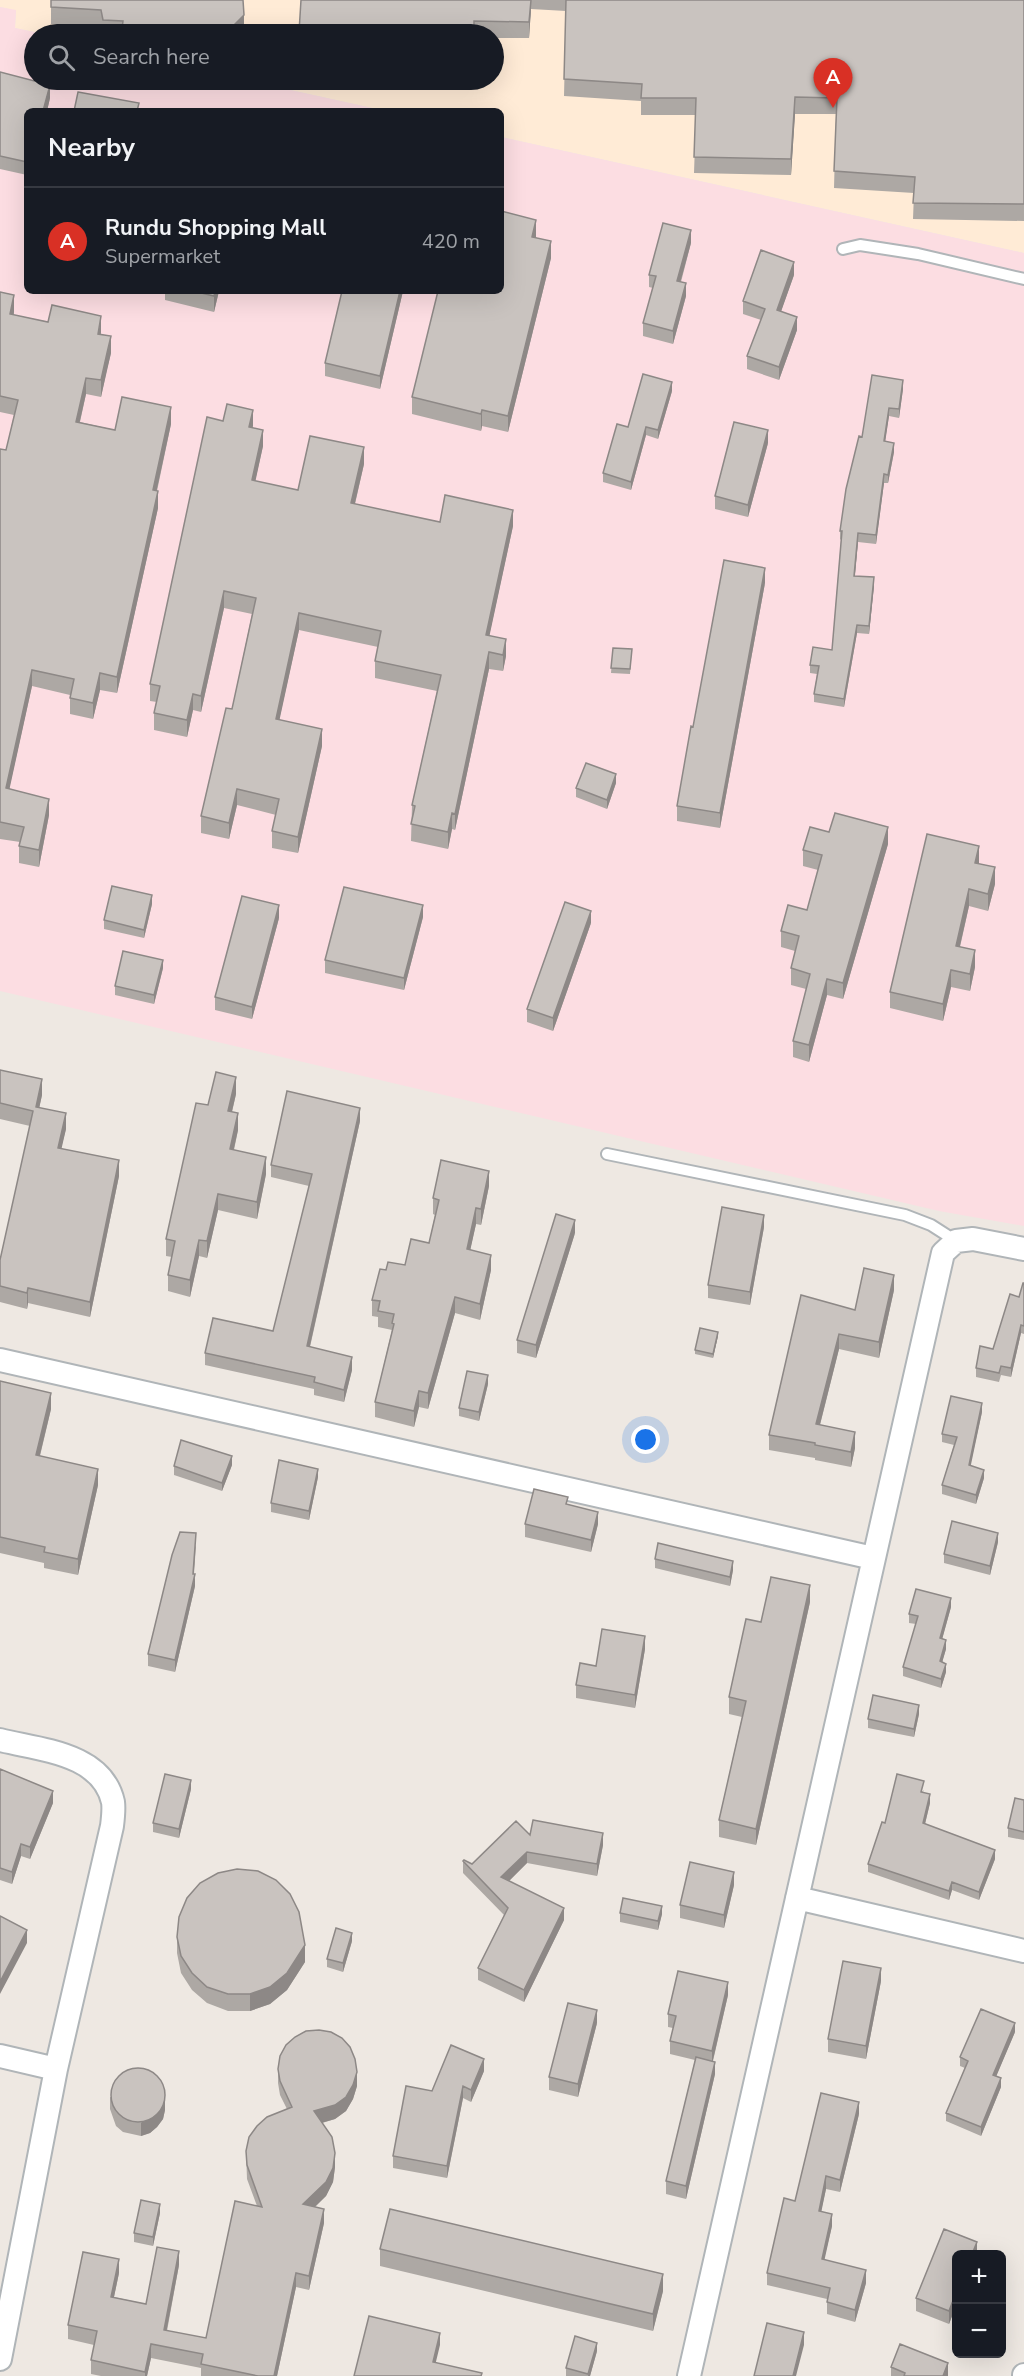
<!DOCTYPE html>
<meta charset="utf-8">
<style>
:root{--surface:#171b24;--page:#20242c;--text:#f1f3f6;--muted:#9ea1a6;--line:#363941;--accent:#d93025}
body{margin:0;font-family:"Nunito Sans",sans-serif;background:var(--page);color:var(--text)}
.controls{position:absolute;right:18px;bottom:18px;display:grid;overflow:hidden;border-radius:9px;box-shadow:0 6px 24px #0002}
.controls button{width:54px;height:54px;display:grid;place-items:center;padding:0;border:0;border-bottom:2px solid var(--line);background:var(--surface);color:var(--text);font:30px sans-serif}
.you{position:absolute;left:646px;top:1440px;width:21px;height:21px;margin:-15px;border:4px solid #fff;border-radius:50%;background:#1a73e8;box-shadow:0 0 0 9px #1a73e833}
.badge{display:grid;place-items:center;width:39px;height:39px;border-radius:50%;background:var(--accent);color:#fff;font-size:20px;font-weight:700}
.pin{position:absolute;translate:-50% -50px;filter:drop-shadow(0 2px 3px #0008)}
.pin::after{content:'';position:absolute;top:32px;width:21px;height:18px;background:inherit;clip-path:polygon(0 0,100% 0,50% 100%)}
.list{margin:0;padding:0;list-style:none}
h2{display:flex;justify-content:space-between;align-items:center;height:78px;margin:0;padding:0 24px;font-size:26px}
h2 small{font-size:20px;font-weight:400;color:var(--muted)}
.list li{display:grid;grid-template-columns:39px 1fr auto;gap:18px;align-items:center;box-sizing:border-box;height:108px;padding:0 24px;border-top:2px solid var(--line)}
.list b{display:block;font-size:22px;white-space:nowrap}
.list p{margin:0;font-size:20px;white-space:nowrap;color:var(--muted)}
.list em{font-size:20px;font-style:normal;color:var(--muted)}
.icon{flex:none;width:33px;height:33px;fill:none;stroke:currentColor;stroke-width:2;stroke-linecap:round;stroke-linejoin:round}
.map{position:relative;flex:none;width:1024px;height:2376px;overflow:hidden}
.search{position:absolute;background:var(--surface);box-shadow:0 6px 24px #0002;left:24px;top:24px;width:480px;height:66px;display:flex;align-items:center;gap:15px;box-sizing:border-box;padding:0 21px;border-radius:33px;color:var(--muted);font-size:22px}
.panel{position:absolute;background:var(--surface);box-shadow:0 6px 24px #0002;left:24px;top:108px;width:480px;height:186px;border-radius:9px}
.map>svg:first-child{display:block}
</style>
<div class="map">
<svg width="1024" height="2376" viewBox="0 0 1024 2376">
<rect width="100%" height="100%" fill="#eee8e2"/>
<path fill="#ffebd6" d="M0,0H1024V253L501,137V111H386L245,80H494V34H44L15,28L16,11L0,7Z"/>
<path fill="#fcdde2" d="M0,7L16,10L15,28L44,34H34V80H245L386,111H27V291H501V137L1024,253V1226L939,1211L0,991Z"/>
<g fill="none" stroke-linecap="round" stroke-linejoin="round">
<defs>
<path id="lane" d="M843,249L860,245L918,254L1024,279
M607,1154L905,1215L931,1225L956,1241"/>
<path id="street" d="M0,1360L873,1558
M0,1740C40,1750 102,1753 113,1802C114,1809 113,1818 112,1826L56,2069L0,2359
M797,1898L1024,1951
M0,2056L56,2069
M689,2376L943,1253L956,1241L973,1239L1024,1249
M1024,2376V2375"/>
</defs>
<use href="#lane" stroke="#b0b5b8" stroke-width="14"/>
<use href="#street" stroke="#b0b5b8" stroke-width="26"/>
<use href="#lane" stroke="#fff" stroke-width="10"/>
<use href="#street" stroke="#fff" stroke-width="22"/>
</g>
<path fill="#ada8a4" d="M51,0L244,31L241,34H102L101,27L51,24Z
M301,0H1024V221L913,219L914,193L834,188L836,114H795L791,175L694,173L696,115H641V101L564,96L566,11L531,9L529,38H494V34H299Z
M0,72L50,98L47,111H27V175L0,169Z
M536,237L551,258L508,432L482,426L481,431L412,414V397Z
M691,243L681,282L686,296L673,344L643,336V323L653,288L649,287V275Z
M794,275L781,311L797,330L779,380L747,369V356L761,320L743,314V301Z
M165,291H219L214,312L165,300Z
M342,291H403L380,389L325,376V363Z
M0,292L14,312V315L101,332V334L111,353L107,369L101,397L86,394L80,422L115,430L171,424L157,491L158,508L117,693L100,690L93,719L70,714V695L32,686L9,789L49,815L39,867L19,863V846L20,842L0,839V449L6,450L14,415L0,412Z
M903,389L899,418L889,416L885,441L894,452L888,483H884L876,544L858,542L855,576L874,586L869,634L857,633L844,707L814,702V694L817,674L810,673V665L832,650L841,540L840,539V531L862,437Z
M672,391L658,439L646,435L631,490L603,482V473L628,427Z
M252,427L263,446L255,481L298,490L364,464L355,504L440,522L513,526L489,636L506,656L503,671L489,669L455,830L452,829L448,849L411,841L412,805L437,691L375,678V661L378,647L299,630L279,720L322,746L298,853L272,848V831L276,815L237,805L229,839L201,833V816L232,709L252,614L224,608L201,712L193,710L187,737L154,730V713L157,702L150,701V684Z
M768,443L748,517L715,509V496Z
M765,583L720,828L677,821V806L693,727Z
M613,648L632,649L630,674L611,673Z
M616,783L607,809L576,797V788Z
M829,832L888,844L843,999L827,995L809,1062L793,1057V1041L806,989L791,985V968L795,951L781,947V931L807,910L818,870L803,866V850Z
M979,864L995,884L988,911L969,906L960,947L975,967L970,991L951,987L943,1021L890,1008V992Z
M152,904L144,938L104,929V920Z
M423,917L404,990L325,973V960Z
M279,918L252,1019L215,1010V997Z
M591,923L553,1031L527,1022V1009Z
M163,968L154,1004L115,995V986Z
M0,1070L42,1095L39,1108L66,1129L61,1148L119,1176L90,1317L28,1303L27,1309L0,1302V1260L30,1126L0,1119Z
M236,1094L232,1112L238,1130L234,1150L266,1174L257,1219L218,1210L207,1258L199,1256L190,1297L168,1291V1275L172,1257L166,1256V1239L208,1105Z
M360,1121L310,1347L352,1370L344,1402L314,1395V1389L205,1365V1353L273,1331L309,1186L271,1177V1165Z
M489,1186L481,1225L476,1224L470,1250L491,1270L480,1320L455,1313L428,1409L419,1407L414,1427L375,1417V1402L392,1330L378,1327V1317L372,1316V1300L386,1270L405,1265L429,1243L435,1215L433,1214V1198Z
M764,1227L750,1305L708,1298V1285Z
M575,1233L536,1358L517,1353V1340Z
M1024,1283V1334L1021,1333L1011,1377L1001,1375L999,1382L976,1377V1368L993,1349L1019,1297Z
M894,1290L879,1358L839,1349L820,1425L855,1448L851,1467L815,1460V1458L769,1450V1435L855,1310Z
M718,1336L713,1358L695,1354V1350Z
M0,1381L51,1409L40,1456L98,1485L78,1575L44,1568V1563L0,1553Z
M488,1384L479,1421L459,1416V1408Z
M982,1412L970,1466L984,1478L976,1504L942,1494V1485L954,1445L942,1442V1434Z
M232,1465L222,1491L174,1475V1466Z
M318,1477L309,1520L271,1512V1503Z
M568,1505L598,1524L591,1552L525,1537V1524Z
M998,1542L990,1575L944,1563V1554Z
M196,1545L194,1574L195,1586L175,1672L148,1666V1654Z
M655,1559L733,1570L730,1586L655,1568Z
M810,1602L756,1845L719,1837V1820L742,1717L729,1714V1697L761,1622Z
M951,1607L942,1639L946,1649L942,1662L946,1672L941,1688L903,1676V1667L916,1624L909,1623V1614Z
M645,1649L635,1708L576,1698V1685L596,1666Z
M919,1714L914,1737L868,1728V1719Z
M0,1769L53,1803L30,1859L21,1856L12,1884L0,1880Z
M191,1789L179,1838L153,1832V1823Z
M924,1790L923,1792L930,1803L925,1824L995,1859L979,1900L952,1890L949,1900L868,1872V1864L885,1823Z
M1024,1800V1840L1008,1837V1828Z
M530,1835L603,1845L597,1876L527,1863L509,1881L564,1920L524,2002L478,1980V1968L504,1915L463,1873V1861L472,1864Z
M734,1885L724,1928L680,1918V1905Z
M620,1913L662,1914L658,1930L620,1922Z
M177,1937L305,1962L287,1990L270,2004L250,2011H228L207,2003L192,1990L181,1973L177,1953Z
M352,1941L343,1972L327,1967V1959Z
M881,1981L866,2059L828,2052V2039Z
M728,1995L713,2061L715,2074L686,2199L666,2194V2181L695,2060L670,2054V2041L673,2028L668,2027V2014Z
M597,2023L578,2097L549,2090V2077Z
M1015,2032L996,2076L1001,2087L981,2136L946,2121V2113L965,2068L960,2066V2057Z
M278,2069L357,2086L353,2099L346,2111L335,2119L322,2123L335,2167L333,2182L326,2196L315,2207L324,2223L309,2290L296,2287L277,2376H201V2368L151,2358L147,2376H101L91,2374V2360L94,2345L68,2339V2325L119,2273L114,2297L146,2304L179,2265L167,2331L206,2338L257,2206L247,2179L246,2151L287,2109L280,2095L278,2083Z
M484,2071L471,2102L463,2098L447,2178L393,2168V2156L432,2091Z
M110,2097L165,2110L163,2119L157,2127L150,2133L141,2136L123,2132L116,2126L110,2109Z
M859,2114L840,2192L826,2189L821,2211L832,2226L824,2259L866,2283L855,2322L827,2314V2299L767,2285V2273L795,2201Z
M160,2213L153,2246L134,2242V2233Z
M944,2229L977,2242V2254H957V2312L954,2311L949,2324L916,2311V2298Z
M380,2249L663,2291L653,2331L380,2266Z
M597,2351L590,2376H566V2368Z
M891,2367L948,2376H891Z"/>
<path fill="#8d8886" d="M531,0V9L529,38V22Z
M244,15V31L241,34H226V33Z
M50,85V98L47,111H43Z
M795,97V114L791,175V159Z
M536,220V237L532,253V237Z
M691,230V243L677,294V281Z
M551,241V258L508,432V416Z
M794,262V275L777,323V310Z
M686,283V296L673,344V331Z
M215,291H219L214,312V296Z
M400,291H403L380,389V376Z
M14,295V312L10,331V314Z
M101,316V332L98,350V334Z
M797,317V330L779,380V367Z
M111,336V353L101,397V380Z
M86,378V394L76,438V422Z
M903,380V389L899,418V409Z
M672,382V391L658,439V430Z
M171,407V424L153,507V490Z
M889,408V416L884,450V441Z
M253,410V426L249,443V427Z
M482,410V426L481,431V414Z
M646,427V435L631,490V482Z
M263,430V446L252,497V480Z
M768,430V443L748,517V505Z
M894,443V452L888,483V475Z
M364,447V464L351,520V503Z
M884,474V483L876,544V535Z
M158,491V508L117,693V677Z
M513,510V526L486,652V635Z
M858,533V542L854,584V576Z
M765,568V583L720,828V813Z
M874,577V586L869,634V626Z
M224,591V608L201,712V696Z
M299,613V630L276,736V719Z
M857,625V633L844,707V699Z
M506,639V656L503,671V655Z
M489,652V669L455,830V814Z
M32,670V686L6,805V788Z
M100,673V690L93,719V703Z
M193,694V710L187,737V720Z
M322,729V746L298,853V837Z
M616,774V783L607,809V800Z
M237,789V805L229,839V823Z
M49,799V815L39,867V850Z
M452,813V829L448,849V832Z
M888,827V844L843,999V983Z
M979,846V863L975,880V863Z
M995,867V884L988,911V894Z
M969,889V906L956,963V946Z
M152,895V904L144,938V930Z
M279,905V918L252,1019V1007Z
M423,905V917L404,990V978Z
M591,911V923L553,1031V1018Z
M975,950V967L970,991V974Z
M163,960V968L154,1004V995Z
M951,970V987L943,1021V1004Z
M827,979V995L809,1062V1045Z
M236,1077V1094L228,1128V1111Z
M42,1079V1095L36,1123V1107Z
M360,1108V1121L307,1359V1346Z
M66,1113V1129L58,1164V1148Z
M238,1113V1130L230,1166V1149Z
M266,1157V1174L257,1219V1202Z
M119,1160V1176L90,1317V1302Z
M489,1171V1186L481,1225V1209Z
M218,1194V1210L207,1258V1241Z
M476,1208V1224L467,1265V1249Z
M764,1215V1227L750,1305V1292Z
M575,1220V1233L536,1358V1345Z
M199,1240V1256L190,1297V1280Z
M491,1255V1270L480,1320V1304Z
M894,1275V1290L879,1358V1342Z
M28,1288V1303L27,1309V1293Z
M455,1297V1313L428,1409V1393Z
M1021,1325V1333L1011,1377V1368Z
M718,1332V1336L713,1358V1354Z
M839,1334V1349L816,1440V1424Z
M352,1357V1370L344,1402V1390Z
M488,1375V1384L479,1421V1412Z
M419,1391V1407L414,1427V1411Z
M51,1393V1409L36,1471V1455Z
M982,1403V1412L969,1474V1465Z
M855,1432V1448L851,1467V1452Z
M232,1456V1465L222,1491V1483Z
M98,1469V1485L78,1575V1559Z
M318,1469V1477L309,1520V1511Z
M984,1470V1478L976,1504V1495Z
M598,1512V1524L591,1552V1540Z
M196,1533L193,1585L195,1574V1586L175,1672V1660L193,1574Z
M998,1533V1542L990,1575V1566Z
M733,1561V1570L730,1586V1577Z
M810,1585V1602L756,1845V1829Z
M951,1598V1607L940,1647V1638Z
M645,1636V1649L635,1708V1695Z
M946,1640V1649L940,1670V1661Z
M946,1664V1672L941,1688V1679Z
M919,1705V1714L914,1737V1729Z
M191,1780V1789L179,1838V1829Z
M53,1791V1803L30,1859V1847Z
M930,1794V1803L923,1832V1823Z
M603,1833V1845L597,1876V1864Z
M21,1844V1856L12,1884V1872Z
M995,1850V1859L979,1900V1892Z
M527,1852V1863L501,1889V1877Z
M734,1872V1885L724,1928V1915Z
M952,1882V1890L949,1900V1891Z
M662,1906V1914L658,1930V1921Z
M564,1908V1920L524,2002V1990Z
M27,1930V1943L0,1994V1982Z
M352,1933V1941L343,1972V1963Z
M305,1945V1962L287,1990L270,2004L250,2011V1994Z
M881,1968V1981L866,2059V2046Z
M728,1982V1995L712,2064V2051Z
M597,2010V2023L578,2097V2084Z
M1015,2023V2032L993,2084V2075Z
M484,2059V2071L471,2102V2090Z
M715,2062V2074L686,2199V2186Z
M357,2072V2086L353,2099L346,2111L335,2119L314,2125V2111Z
M1001,2078V2087L981,2136V2127Z
M463,2086V2098L447,2178V2166Z
M165,2097V2110L163,2119L157,2127L150,2133L141,2136V2123Z
M859,2102V2114L840,2192V2180Z
M335,2153V2167L333,2182L326,2196L303,2218V2204Z
M826,2176V2189L819,2223V2211Z
M160,2204V2213L153,2246V2237Z
M324,2209V2223L309,2290V2276Z
M832,2214V2226L822,2271V2259Z
M977,2242V2254H972Z
M179,2251V2265L164,2344V2330Z
M119,2259V2273L111,2311V2297Z
M866,2270V2283L855,2322V2310Z
M296,2273V2287L277,2376H274Z
M663,2274V2291L653,2331V2314Z
M954,2298V2311L949,2324V2311Z
M804,2332V2345L796,2376H793Z
M440,2333V2345L433,2374V2362Z
M597,2343V2351L590,2376H588Z
M151,2344V2358L147,2376H145V2372Z
M948,2363V2376H943Z"/>
<path fill="#c9c3bf" stroke="#8d8886" stroke-width="1.5" d="M51,0H243L244,15L226,33L177,30V34H143L122,29L123,21L103,20L101,10L51,7Z
M301,0H531L529,22L474,21V34H369L299,32Z
M566,0H1024V204L913,203L915,177L834,171L837,98L795,97L791,159L694,157L696,98H641L642,84L564,79Z
M0,72L50,85L43,111H27V162L0,156Z
M78,92L139,103L137,111H74Z
M501,211L536,220L532,237L551,241L508,416L482,410L481,414L412,397L438,291H501Z
M663,223L691,230L677,281L686,283L673,331L643,323L656,276L649,275Z
M761,250L794,262L777,310L797,317L779,367L747,356L765,309L743,301Z
M193,291H215L214,296Z
M342,291H400L380,376L325,363Z
M0,292L14,295L10,314L48,322L52,305L101,316L98,334L111,336L107,353L101,380L86,378L76,422L115,430L122,397L171,407L153,490L158,491L117,677L100,673L93,703L70,698L74,679L32,670L6,788L49,799L39,850L19,846L24,827L0,822V449L6,450L18,400L0,396Z
M643,374L672,382L658,430L646,427L631,482L603,473L617,424L628,427Z
M872,375L903,380L899,409L889,408L884,441L894,443L888,475L884,474L876,535L858,533L854,576L874,577L869,626L857,625L844,699L814,694L819,666L810,665L813,647L832,650L842,531H840L846,489L859,436L862,437Z
M227,404L253,410L249,427L263,430L252,480L298,490L310,436L364,447L351,503L440,522L445,495L513,510L486,635L506,639L503,655L489,652L455,814L452,813L448,832L411,824L415,806L412,805L441,675L375,661L381,631L299,613L276,719L322,729L298,837L272,831L279,799L237,789L229,823L201,816L226,708L232,709L256,598L224,591L201,696L193,694L187,720L154,713L160,686L150,684L207,417L223,421Z
M734,422L768,430L748,505L715,496Z
M724,560L765,568L720,813L677,806L691,726L693,727Z
M613,648L632,649L630,669L611,668Z
M586,763L616,774L607,800L576,788Z
M835,813L888,827L843,983L827,979L809,1045L793,1041L810,974L791,968L799,936L781,931L788,905L807,910L822,855L803,850L810,827L829,832Z
M927,834L979,846L975,863L995,867L988,894L969,889L956,946L975,950L970,974L951,970L943,1004L890,992Z
M112,886L152,895L144,930L104,920Z
M344,887L423,905L404,978L325,960Z
M242,896L279,905L252,1007L215,997Z
M565,902L591,911L553,1018L527,1009Z
M123,951L163,960L154,995L115,986Z
M0,1070L42,1079L36,1107L66,1113L58,1148L119,1160L90,1302L28,1288L27,1293L0,1286V1260L33,1111L0,1103Z
M216,1072L236,1077L228,1111L238,1113L230,1149L266,1157L257,1202L218,1194L207,1241L199,1240L190,1280L168,1275L175,1241L166,1239L196,1103L208,1105Z
M287,1091L360,1108L307,1346L352,1357L344,1390L314,1382L315,1377L205,1353L213,1318L273,1331L312,1174L271,1165Z
M441,1160L489,1171L481,1209L476,1208L467,1249L491,1255L480,1304L455,1297L428,1393L419,1391L414,1411L375,1402L394,1324L392,1323L394,1314L378,1311L380,1301L372,1300L380,1269L386,1270L388,1262L405,1265L411,1239L429,1243L439,1200L433,1198Z
M722,1207L764,1215L750,1292L708,1285Z
M556,1214L575,1220L536,1345L517,1340Z
M864,1268L894,1275L879,1342L839,1334L816,1424L855,1432L851,1452L815,1445V1443L769,1435L801,1295L855,1310Z
M1023,1283H1024V1326L1021,1325L1011,1368L1001,1366L999,1373L976,1368L980,1346L993,1349L1010,1294L1019,1297Z
M700,1328L718,1332L713,1354L695,1350Z
M467,1371L488,1375L479,1412L459,1408Z
M0,1381L51,1393L36,1455L98,1469L78,1559L44,1552L45,1547L0,1537Z
M951,1396L982,1403L969,1465L984,1470L976,1495L942,1485L957,1437L942,1434Z
M181,1440L232,1456L222,1483L174,1466Z
M279,1460L318,1469L309,1511L271,1503Z
M534,1489L568,1497L566,1504L598,1512L591,1540L525,1524Z
M952,1521L998,1533L990,1566L944,1554Z
M180,1532L196,1533L193,1574H195L175,1660L148,1654L172,1555Z
M658,1543L733,1561L730,1577L655,1559Z
M771,1577L810,1585L756,1829L719,1820L746,1701L729,1697L746,1619L761,1622Z
M916,1589L951,1598L940,1638L946,1640L940,1661L946,1664L941,1679L903,1667L918,1616L909,1614Z
M602,1629L645,1636L635,1695L576,1685L580,1663L596,1666Z
M873,1695L919,1705L914,1729L868,1719Z
M0,1769L53,1791L30,1847L21,1844L12,1872L0,1868Z
M165,1774L191,1780L179,1829L153,1823Z
M897,1774L924,1781L921,1792L930,1794L923,1823L995,1850L979,1892L952,1882L949,1891L868,1864L882,1822L885,1823Z
M1015,1798L1024,1800V1832L1008,1828Z
M533,1820L603,1833L597,1864L527,1852L501,1877L564,1908L524,1990L478,1968L508,1908L463,1861L464,1860L472,1864L516,1821L530,1835Z
M690,1862L734,1872L724,1915L680,1905Z
M237,1869L258,1871L276,1880L290,1894L299,1912L305,1945L287,1973L270,1987L250,1994H228L207,1987L192,1973L181,1956L177,1937L179,1917L187,1898L200,1883L218,1873Z
M623,1898L662,1906L658,1921L620,1913Z
M0,1916L27,1930L0,1982Z
M336,1928L352,1933L343,1963L327,1959Z
M843,1961L881,1968L866,2046L828,2039Z
M678,1971L728,1982L712,2051L670,2041L676,2016L668,2014Z
M568,2003L597,2010L578,2084L549,2077Z
M981,2009L1015,2023L993,2075L1001,2078L981,2127L946,2113L968,2061L960,2057Z
M319,2030L331,2032L342,2038L350,2047L355,2059L357,2072L353,2085L346,2097L335,2105L314,2111L332,2137L335,2153L333,2168L326,2182L303,2204L324,2209L309,2276L296,2273L274,2376H258L201,2364L203,2354L151,2344L145,2372L91,2360L97,2331L68,2325L83,2252L119,2259L111,2297L146,2304L157,2247L179,2251L164,2330L206,2338L235,2201L262,2207L247,2165L246,2151L249,2137L257,2126L267,2117L292,2107L280,2081L278,2069L280,2056L286,2045L295,2037L306,2031Z
M451,2045L484,2059L471,2090L463,2086L447,2166L393,2156L406,2086L432,2091Z
M696,2057L715,2062L686,2186L666,2181Z
M111 2095a27 27 0 1 1 54 0a27 27 0 1 1-54 0Z
M821,2093L859,2102L840,2180L826,2176L819,2211L832,2214L822,2259L866,2270L855,2310L827,2302L830,2288L767,2273L784,2198L795,2201Z
M141,2200L160,2204L153,2237L134,2233Z
M390,2209L663,2274L653,2314L380,2249Z
M944,2229L977,2242L972,2254H957V2299L954,2298L949,2311L916,2298Z
M369,2316L440,2333L433,2362L482,2373L481,2376H354Z
M767,2323L804,2332L793,2376H754Z
M575,2336L597,2343L588,2374L566,2368Z
M900,2344L948,2363L943,2376H904L905,2373L891,2367Z"/>
</svg>
<div class="controls">
<button>+</button>
<button>−</button>
</div>
<div class="you"></div>
<div class="pin badge" style="left:833px;top:108px">A</div>
<div class="search"><svg class="icon" aria-label="search" viewBox="0 0 24 24"><circle cx="10" cy="10" r="6"/><path d="M15 15l6 6"/></svg>Search here</div>
<section class="panel">
<h2>Nearby<small></small></h2>
<ul class="list">
<li><span class="badge">A</span><div><b>Rundu Shopping Mall</b><p>Supermarket</p></div><em>420 m</em></li>
</ul>
</section>
</div>
